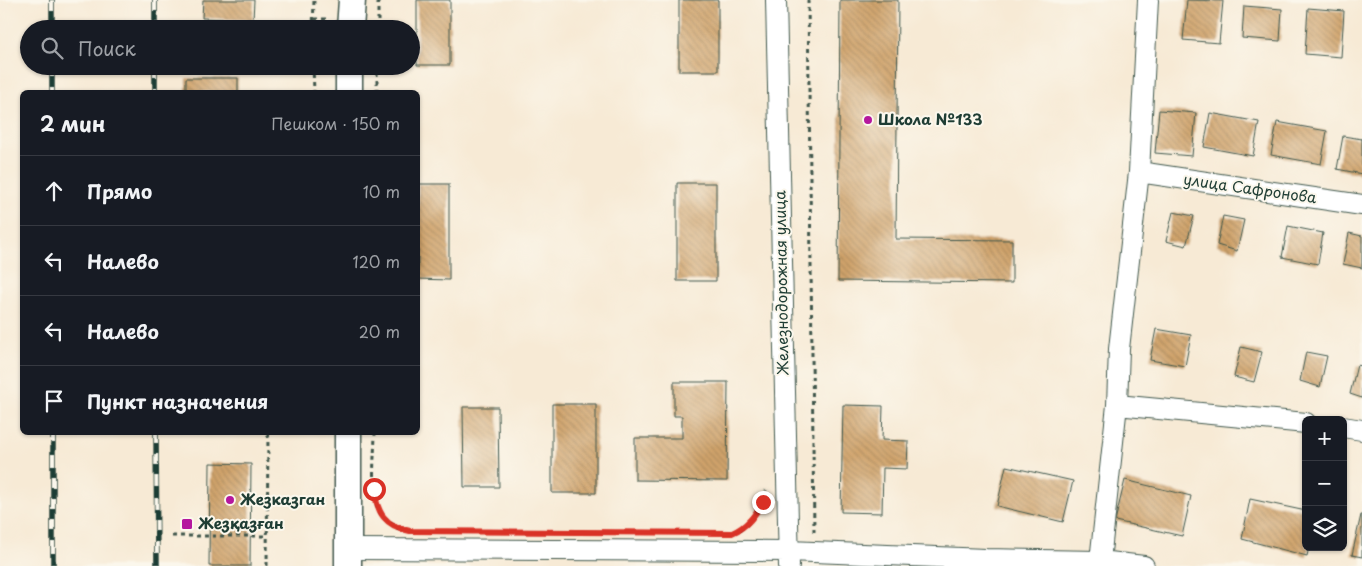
<!DOCTYPE html>
<html lang="ru">
<meta charset="utf-8">
<style>
:root{--surface:#171b24;--page:#20242c;--text:#f1f3f6;--muted:#9ea1a6;--line:#363941}
body{margin:0;font-family:"Playpen Sans",sans-serif;background:var(--page);color:var(--text)}
.controls{position:absolute;right:15px;bottom:15px;display:grid;overflow:hidden;border-radius:8px;box-shadow:0 1px 4px #0004}
.controls button{width:45px;height:45px;display:grid;place-items:center;padding:0;border:0;border-bottom:1px solid var(--line);background:var(--surface);color:var(--text);font:25px sans-serif}
.stop{position:absolute;width:15px;height:15px;margin:-11px;border:4px solid #d93025;border-radius:50%;background:#fff}
.stop.end{background:#d93025;border-color:#fff;box-shadow:0 1px 5px #0008}
.list{margin:0;padding:0;list-style:none}
h2{display:flex;justify-content:space-between;align-items:center;height:65px;margin:0;padding:0 20px;font-size:21px}
h2 small{font-size:16px;font-weight:400;color:var(--muted)}
.list li{display:grid;grid-template-columns:32px 1fr auto;gap:15px;align-items:center;box-sizing:border-box;height:70px;padding:0 20px;border-top:1px solid var(--line)}
.list b{display:block;font-size:19px;white-space:nowrap}
.list em{font-size:16px;font-style:normal;color:var(--muted)}
.icon{flex:none;width:28px;height:28px;fill:none;stroke:currentColor;stroke-width:2;stroke-linecap:round;stroke-linejoin:round}
.map{position:relative;flex:none;width:1362px;height:566px;overflow:hidden}
.search{position:absolute;background:var(--surface);box-shadow:0 1px 4px #0004;left:20px;top:20px;width:400px;height:55px;display:flex;align-items:center;gap:12px;box-sizing:border-box;padding:0 18px;border-radius:28px;color:var(--muted);font-size:19px}
.panel{position:absolute;background:var(--surface);box-shadow:0 1px 4px #0004;left:20px;top:90px;width:400px;height:345px;border-radius:8px}
.map>svg:first-child{display:block}
</style>
<div class="map">
<svg width="1362" height="566" viewBox="0 0 1362 566">
<defs>
<pattern id="building-back-hatch" width="6" height="6" patternUnits="userSpaceOnUse" patternTransform="scale(1.25)"><rect width="6" height="6" fill="#d0a36b"/><path d="M-1 5l2 2M0 0l6 6M5-1l2 2" fill="none" stroke="#a88659"/></pattern>
</defs>
<rect width="100%" height="100%" fill="#fbf7ec"/>
<filter id="ink" filterUnits="userSpaceOnUse"><feTurbulence type="fractalNoise" baseFrequency=".02" numOctaves="2"/><feDisplacementMap in="SourceGraphic" scale="10" xChannelSelector="R" yChannelSelector="G"/><feConvolveMatrix kernelMatrix="1 2 1 2 8 2 1 2 1" color-interpolation-filters="sRGB"/></filter>
<filter id="wash" filterUnits="userSpaceOnUse"><feTurbulence type="fractalNoise" baseFrequency=".0096" numOctaves="4" result="noise"/><feDisplacementMap in="SourceGraphic" scale="20" xChannelSelector="R" yChannelSelector="G"/><feGaussianBlur stdDeviation="1.12" result="paint"/><feColorMatrix in="noise" values="0 0 0 0 0 0 0 0 0 0 0 0 0 0 0 0 0 1.4 0 .05"/><feComposite in="paint" operator="in"/></filter>
<g filter="url(#wash)">
<rect width="100%" height="100%" fill="#f7ead5"/>
<g id="blocks">
<path fill="url(#building-back-hatch)" d="M203,0H254L253,20L202,18Z
M417,0H450V65H417Z
M679,0H718V71H679Z
M840,0H898L896,239L1012,240V283L838,281Z
M1187,0L1223,1L1219,43L1183,40Z
M1244,6L1282,9L1280,41L1242,38Z
M1308,8L1344,11L1341,57L1305,54Z
M186,78H238V92H186Z
M1159,110L1196,113L1192,156L1155,153Z
M1210,113L1259,122L1253,156L1204,147Z
M1277,122L1327,131L1321,164L1271,155Z
M1343,136L1362,139V174L1337,169Z
M677,183H716V281H677Z
M418,184H449V280L418,279Z
M1173,212L1194,216L1186,246L1166,241Z
M1223,216L1244,220L1237,251L1217,245Z
M1288,226L1323,233L1318,264L1282,257Z
M1349,233L1362,236V268L1343,264Z
M1156,329L1191,335L1185,366L1150,360Z
M1241,347L1262,352L1254,382L1234,377Z
M1306,352L1327,356L1320,387L1300,381Z
M1357,365L1362,366V398L1350,394Z
M674,382H728L727,481L635,480V438H682V416H674Z
M552,404H596V493H552Z
M843,405L883,406L882,440L908,441L907,469L883,468L882,513L841,512Z
M463,407H498L499,487H464Z
M210,463L251,464L250,566H209Z
M1006,466L1073,481L1063,522L997,506Z
M1125,480L1191,496L1182,536L1115,521Z
M1250,499L1306,511V547H1309L1307,556L1242,539Z
M1361,515H1362V557L1352,555Z"/>
</g>
</g>
<g filter="url(#ink)">
<use href="#blocks" fill-opacity="0" stroke="#3f574c" stroke-width="1"/>
<g fill="none" stroke-linecap="round" stroke-linejoin="round">
<defs>
<path id="minor" d="M776,0L789,566
M1139,172L1362,205
M1117,405L1306,423
M1343,427L1362,430
M348,549L789,551L986,559L1100,561L1144,566
M1100,561L1117,405L1119,349L1139,172L1148,0"/>
<path id="major" d="M350,29L352,0
M349,92V66
M348,566V432"/>
</defs>
<use href="#minor" stroke="#3f574c" stroke-width="22"/>
<use href="#major" stroke="#3f574c" stroke-width="29"/>
<path stroke="#3f574c" stroke-width="3" stroke-dasharray="4 4" stroke-linecap="butt" d="M808,0L814,532
M314,19H330
M313,29L314,0
M378,29V0
M313,66L314,92
M377,92V66
M375,432C375,453 369,498 381,514C386,520 393,525 399,529
M740,530C753,520 762,507 766,490
M172,536H267
M267,566L268,432"/>
<use href="#minor" stroke="#fff" stroke-width="20"/>
<use href="#major" stroke="#fff" stroke-width="26"/>
<defs>
<path id="rail" d="M52,0V29
M155,0V29
M52,66V92
M155,66V92
M53,432V566
M156,432L157,566"/>
</defs>
<use href="#rail" stroke="#1f3d34" stroke-width="5.5"/>
<use href="#rail" stroke="#fbf7ec" stroke-width="4" stroke-dasharray="11" stroke-linecap="butt"/>
</g>
</g>
<g fill="none" stroke-linecap="round" stroke-linejoin="round" filter="url(#ink)">
<path stroke="#d93025" stroke-width="6" d="M374,489C377,513 385,526 410,531L732,533C747,527 755,515 763,502"/>
</g>
<g fill="#b5179e" stroke="#fbf7ec" stroke-width="2">
<circle cx="868" cy="120" r="5"/>
<circle cx="230" cy="500" r="5"/>
<rect x="181" y="518" width="12" height="12" rx="2.5"/>
</g>
<g text-anchor="middle" stroke-width="4" stroke-linejoin="round" paint-order="stroke">
<g font-size="15" font-weight="bold" fill="#1f3d34" stroke="#fbf7ec" text-anchor="start">
<text x="878" y="125">Школа №133</text>
<text x="240" y="505">Жезказган</text>
<text x="198" y="529">Жезқазған</text>
</g>
<g font-size="15" fill="#1f3d34" stroke="#fbf7ec">
<text transform="translate(1250 189) rotate(8)" y="5">улица Сафронова</text>
<text transform="translate(782 283) rotate(-91)" y="5">Железнодорожная улица</text>
</g>
</g>
</svg>
<div class="controls">
<button>+</button>
<button>−</button>
<button><svg class="icon" aria-label="layers" viewBox="0 0 24 24"><path d="M12 4l9 5-9 5-9-5zM3 14l9 5 9-5"/></svg></button>
</div>
<div class="stop" style="left:374px;top:489px"></div>
<div class="stop end" style="left:763px;top:502px"></div>
<div class="search"><svg class="icon" aria-label="search" viewBox="0 0 24 24"><circle cx="10" cy="10" r="6"/><path d="M15 15l6 6"/></svg>Поиск</div>
<section class="panel">
<h2>2 мин<small>Пешком · 150 m</small></h2>
<ul class="list">
<li><svg class="icon" aria-label="ahead" viewBox="0 0 24 24"><path d="M12 20V5M6 11l6-6 6 6"/></svg><div><b>Прямо</b></div><em>10 m</em></li>
<li><svg class="icon" aria-label="left" viewBox="0 0 24 24"><path d="M17 20v-9H6M10 6l-5 5 5 5"/></svg><div><b>Налево</b></div><em>120 m</em></li>
<li><svg class="icon" aria-label="left" viewBox="0 0 24 24"><path d="M17 20v-9H6M10 6l-5 5 5 5"/></svg><div><b>Налево</b></div><em>20 m</em></li>
<li><svg class="icon" aria-label="arrive" viewBox="0 0 24 24"><path d="M6 21V4h12l-3 4 3 4H6"/></svg><div><b>Пункт назначения</b></div></li>
</ul>
</section>
</div>
